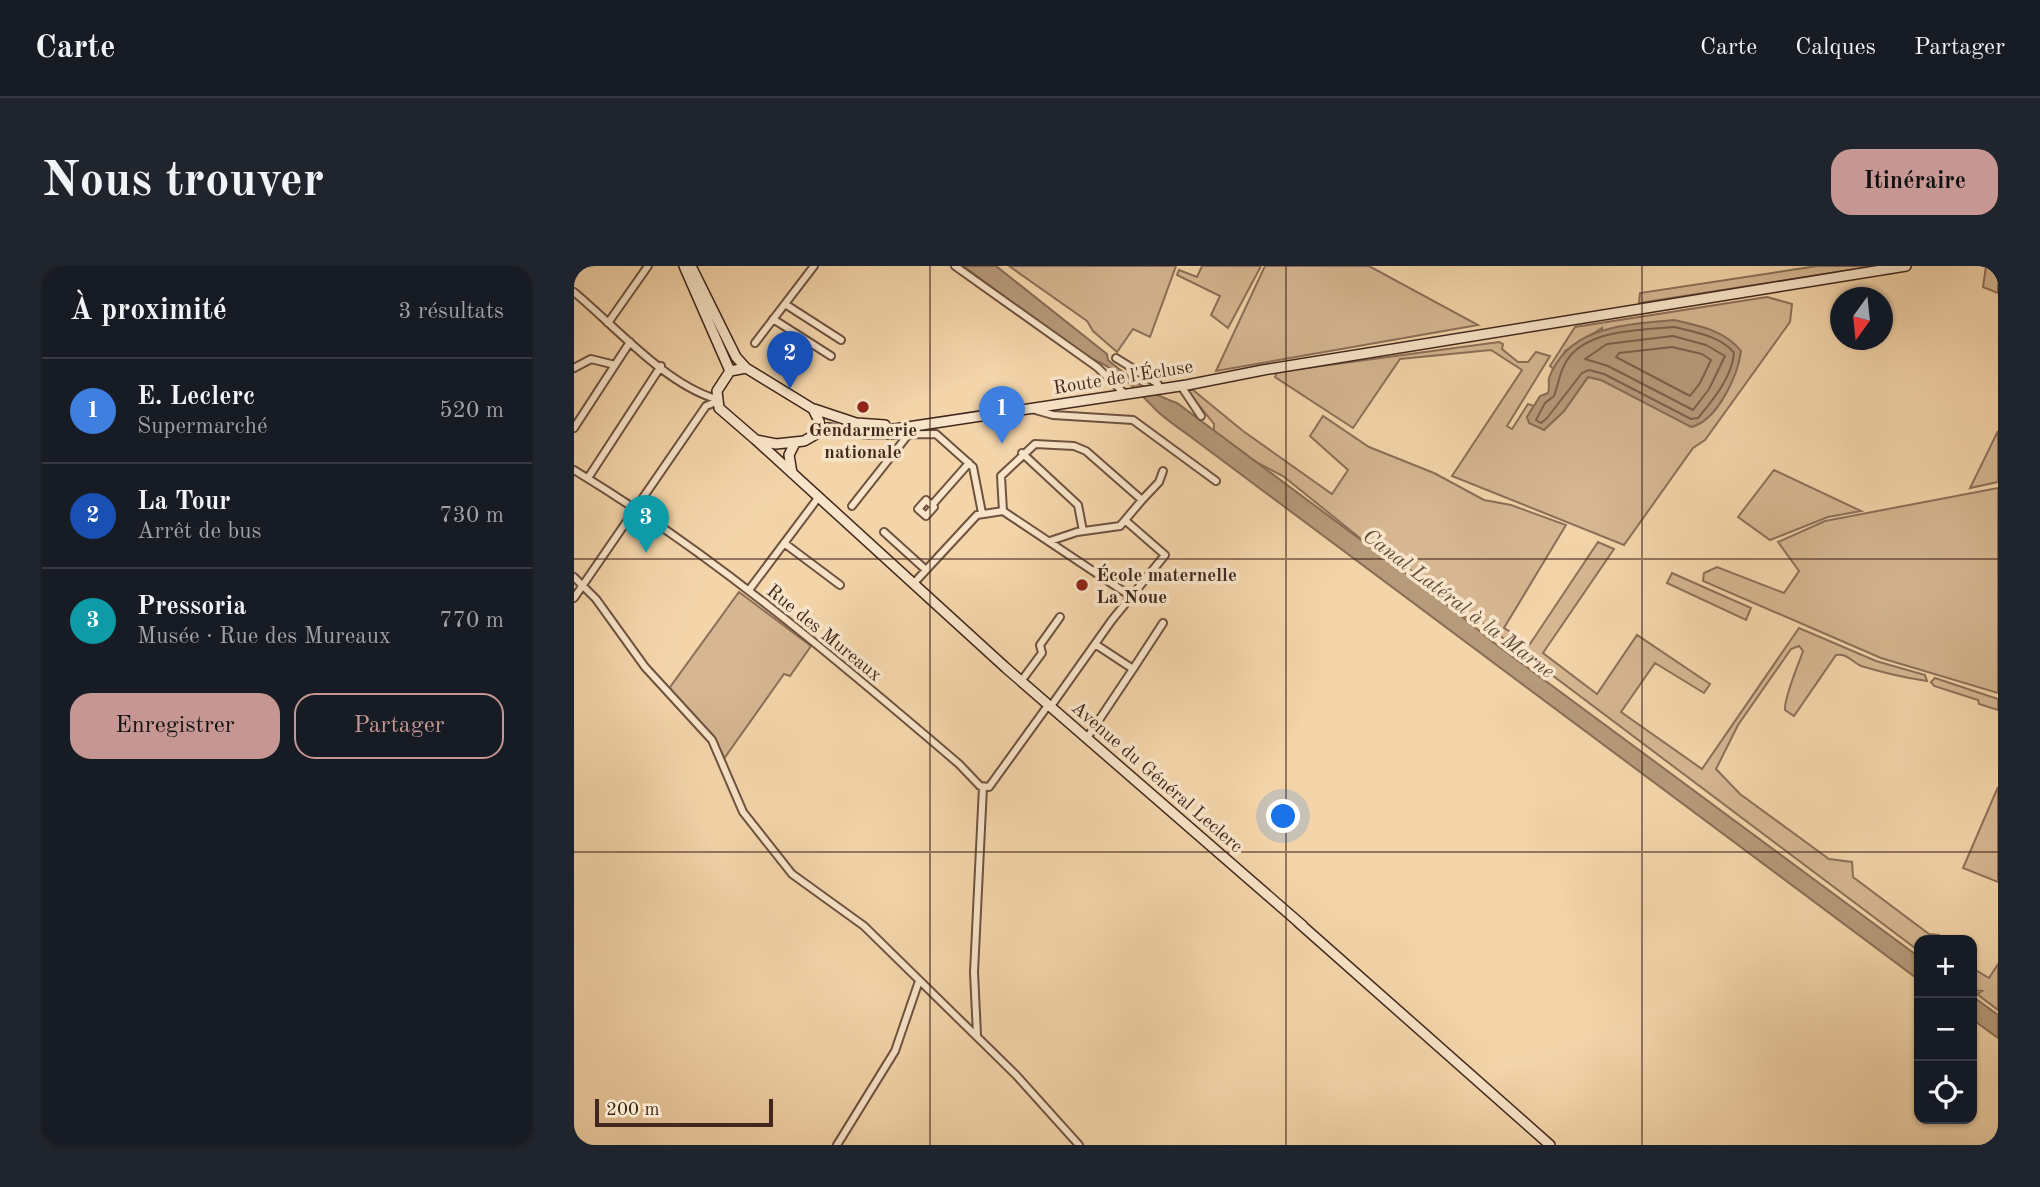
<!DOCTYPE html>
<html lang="fr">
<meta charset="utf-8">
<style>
:root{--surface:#171b24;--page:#20242c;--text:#f1f3f6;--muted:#9ea1a6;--line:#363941;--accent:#c59692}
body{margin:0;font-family:"Old Standard TT",serif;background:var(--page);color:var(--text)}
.controls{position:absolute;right:21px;bottom:21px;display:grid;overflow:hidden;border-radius:14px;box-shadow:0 2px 5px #0004}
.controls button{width:63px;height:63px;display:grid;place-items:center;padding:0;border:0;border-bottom:2px solid var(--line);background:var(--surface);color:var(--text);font:35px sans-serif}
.compass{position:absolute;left:1256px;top:21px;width:63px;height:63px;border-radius:50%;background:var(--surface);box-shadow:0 2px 5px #0004;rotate:195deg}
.scale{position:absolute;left:21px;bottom:18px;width:178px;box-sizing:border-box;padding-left:7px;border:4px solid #41271d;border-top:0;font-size:19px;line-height:24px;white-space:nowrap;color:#41271d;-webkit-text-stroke:5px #f8e4c8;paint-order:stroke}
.you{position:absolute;left:710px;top:551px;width:24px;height:24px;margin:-18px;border:5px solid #fff;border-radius:50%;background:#1a73e8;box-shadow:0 0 0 10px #1a73e833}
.badge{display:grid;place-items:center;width:46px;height:46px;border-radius:50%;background:var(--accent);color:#fff;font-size:23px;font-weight:700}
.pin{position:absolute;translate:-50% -58px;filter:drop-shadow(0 2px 4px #0008)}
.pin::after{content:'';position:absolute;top:37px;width:24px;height:21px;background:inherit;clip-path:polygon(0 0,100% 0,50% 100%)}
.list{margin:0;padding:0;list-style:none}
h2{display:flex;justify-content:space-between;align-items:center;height:91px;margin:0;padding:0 28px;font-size:30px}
h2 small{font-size:23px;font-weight:400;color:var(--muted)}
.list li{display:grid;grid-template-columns:46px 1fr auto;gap:21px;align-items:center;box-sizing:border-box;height:105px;padding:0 28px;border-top:2px solid var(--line)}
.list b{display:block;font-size:26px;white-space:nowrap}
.list p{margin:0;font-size:23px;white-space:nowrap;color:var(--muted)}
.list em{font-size:23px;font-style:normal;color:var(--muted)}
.actions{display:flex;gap:14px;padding:21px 28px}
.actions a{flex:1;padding:16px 0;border:2px solid var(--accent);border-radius:21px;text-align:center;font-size:24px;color:var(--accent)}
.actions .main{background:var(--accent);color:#111}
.icon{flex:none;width:38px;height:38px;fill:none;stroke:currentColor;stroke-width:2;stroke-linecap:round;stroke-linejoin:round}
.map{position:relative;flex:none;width:1424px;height:879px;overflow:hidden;border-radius:21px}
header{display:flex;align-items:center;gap:42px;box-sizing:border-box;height:98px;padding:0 35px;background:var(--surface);border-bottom:2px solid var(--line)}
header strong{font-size:33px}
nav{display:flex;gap:38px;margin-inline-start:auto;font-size:24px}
.intro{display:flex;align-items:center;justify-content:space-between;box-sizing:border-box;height:168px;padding:0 42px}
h1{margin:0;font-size:49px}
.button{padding:18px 32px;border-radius:21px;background:var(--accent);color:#111;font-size:24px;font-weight:700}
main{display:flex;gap:42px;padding:0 42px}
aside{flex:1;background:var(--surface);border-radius:21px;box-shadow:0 2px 5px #0004}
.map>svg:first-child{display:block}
</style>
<header>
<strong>Carte</strong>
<nav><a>Carte</a><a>Calques</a><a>Partager</a></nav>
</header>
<div class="intro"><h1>Nous trouver</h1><a class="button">Itinéraire</a></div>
<main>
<aside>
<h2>À proximité<small>3 résultats</small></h2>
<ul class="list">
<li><span class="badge" style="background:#3f7fe0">1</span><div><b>E. Leclerc</b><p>Supermarché</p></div><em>520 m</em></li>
<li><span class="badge" style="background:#1a4fb4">2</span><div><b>La Tour</b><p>Arrêt de bus</p></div><em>730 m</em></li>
<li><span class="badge" style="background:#0f9aa8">3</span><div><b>Pressoria</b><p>Musée · Rue des Mureaux</p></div><em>770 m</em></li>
</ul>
<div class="actions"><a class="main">Enregistrer</a><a>Partager</a></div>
</aside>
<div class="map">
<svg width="1424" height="879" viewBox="0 0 1424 879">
<rect width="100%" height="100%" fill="#f4d5aa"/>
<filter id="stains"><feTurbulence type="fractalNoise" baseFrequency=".00286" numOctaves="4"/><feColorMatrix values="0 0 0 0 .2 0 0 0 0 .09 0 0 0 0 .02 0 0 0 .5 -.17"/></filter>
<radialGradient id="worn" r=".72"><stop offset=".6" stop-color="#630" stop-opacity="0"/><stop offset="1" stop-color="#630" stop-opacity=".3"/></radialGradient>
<path fill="#d6b792" stroke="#8c6f58" stroke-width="2" d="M435,0H602L576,71L559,63L543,86L519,65L513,55Z
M628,0H687L654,62L637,49L646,30L603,9L605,4L623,11Z
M691,0H795L904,59L642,105Z
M1243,0H1303L1065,37L1066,27Z
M1412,0H1424V27L1409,21Z
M1193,31L1218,38L1216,56L1131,174L1119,182L1050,279L878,210L948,104L917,84L826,93L779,162L701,111L703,106L925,76L929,78L928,83L944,96H954L962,86L976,90L933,160L938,163L954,138L960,140L953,151L970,164L990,145L1014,111L1027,114L1028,62L991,85L981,104L976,100L1001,61Z
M613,124H619L669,165L758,228L774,204L736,170L749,150L795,181L860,207L910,234L937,239L992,259L930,362L956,378L1024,276L1040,283L969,387L1023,428L1063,369L1136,418L1130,427L1081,397L1047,446L1128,503L1225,362L1302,395L1351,409L1353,415C1332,412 1307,406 1287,400C1278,396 1273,387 1262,389L1220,450L1211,444C1210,431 1224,400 1229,385L1225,380L1217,383L1164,459L1142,503L1166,528L1255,593L1278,596L1279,611L1355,668L1365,669L1371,674H1345V685L910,358L888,350L837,311L841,307L816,290L807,289L709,210L682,196L640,165V158Z
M1424,165V216L1396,222Z
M1200,204L1287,245L1254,251L1196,274L1164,251Z
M1424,222V427L1307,392L1129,315L1130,307L1143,301L1210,327L1225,305L1204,276L1251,255Z
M1098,307L1177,342L1172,354L1093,317Z
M165,326L237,380L216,410L210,408L149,494L137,467L94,424Z
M1361,412L1424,433V444L1405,438L1404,434L1360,420L1357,416Z
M1424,521V616L1389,602Z
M1424,698V744L1403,728L1408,725L1398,724V702L1415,712Z"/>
<path fill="#b79a7a" stroke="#886c55" stroke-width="2" d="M389,0H422L533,88L534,94C556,112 576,128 603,137L869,335L919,376L1345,691V714L625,177C611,166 593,155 581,143C560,121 540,99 510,90Z
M1100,54C1125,60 1151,64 1167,85C1164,110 1143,155 1117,161L1027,114L1014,111L990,145L970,164L955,157L953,151L966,130L974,127C976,121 974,117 975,112C995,59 1053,59 1100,54Z
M1398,730L1424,749V772L1398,753Z"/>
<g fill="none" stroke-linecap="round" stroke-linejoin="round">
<path stroke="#7c604c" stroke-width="2" d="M1100,61C1120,66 1147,70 1160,87C1158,111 1139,134 1124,152L1117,153L1030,108L1015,104L1008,107L973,152L967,157L962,154L971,137L980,130C985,117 986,102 996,90C1019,63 1068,64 1100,61Z
M1099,70L1132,79L1151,90L1135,123L1119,144L1034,100L1011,93L1033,78Z
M1098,81L1128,88L1137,94L1126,117L1116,130L1042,91L1045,87Z"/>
<defs>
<path id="street" d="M381,0L523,101L551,128
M0,26C41,60 91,118 142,133
M211,38L267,74
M199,53L257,90
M34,57L74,0
M181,77L240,0
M542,92L584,118L585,123
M0,102L17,93L41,99
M607,120L627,150
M458,143L479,149L559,154L642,215
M0,162L56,76
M290,169L362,168L399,201L408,247
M448,187L504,239L509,265
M0,204C139,288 262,393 385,498L406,520L415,521L475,438
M14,212L87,100
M568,234L585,216L589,205
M358,239L352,234L344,243L352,250L360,241L358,239L395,197
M278,240L334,169
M429,245L427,210L461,178L500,180L512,185L568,234L546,260L503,266L476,275
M310,266L352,304
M210,277L266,319
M0,311L22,333L71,401L138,474L169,546L218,608L290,660L442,809L505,879
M340,317L403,249L429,245L558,331
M175,324L244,232
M0,332L132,140L142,136
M559,403L589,357
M448,414L468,387L466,379L486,351
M477,440L538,354L591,289L552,255
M513,472L559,403L521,378
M403,769L400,706L409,521
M263,879L321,785L345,715"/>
<path id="secondary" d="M110,0L156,105
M117,0L162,91L172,102
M240,143L282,157L311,159
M244,166L245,155L239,143L172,102L156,105L143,125L145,142L182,174L202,178L230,175L253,162L288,166L314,164L613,119L689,104L1332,0
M182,174L432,402L729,660
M218,207L215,189L221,177
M724,656L976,879"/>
</defs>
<use href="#street" stroke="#6e5240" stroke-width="10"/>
<use href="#secondary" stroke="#41271d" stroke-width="12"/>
<use href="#street" stroke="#f8e4c8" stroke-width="6"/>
<use href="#secondary" stroke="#f8e4c8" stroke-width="9"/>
</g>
<path fill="none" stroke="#41271d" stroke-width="2" stroke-opacity="0.55" d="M356,0V879M712,0V879M1068,0V879M0,293H1424M0,586H1424"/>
<g fill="#8f2418" stroke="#f8e4c8" stroke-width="2.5">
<circle cx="289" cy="141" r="7"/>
<circle cx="508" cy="319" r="7"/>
</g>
<g text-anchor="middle" stroke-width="7" stroke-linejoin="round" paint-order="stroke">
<g font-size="19" fill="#41271d" stroke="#f8e4c8">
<text transform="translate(549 110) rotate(-9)" y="7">Route de l'Écluse</text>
<text transform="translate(251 366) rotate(39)" y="7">Rue des Mureaux</text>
<text transform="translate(584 510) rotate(41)" y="7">Avenue du Général Leclerc</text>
</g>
<g font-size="19" font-weight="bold" fill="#41271d" stroke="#f8e4c8">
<text x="289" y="170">Gendarmerie<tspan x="289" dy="22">nationale</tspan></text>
<text x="522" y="315" text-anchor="start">École maternelle<tspan x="522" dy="22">La Noue</tspan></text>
</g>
<g font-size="21" font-style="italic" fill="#644a39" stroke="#f8e4c8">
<text transform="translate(885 337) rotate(37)" y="7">Canal Latéral à la Marne</text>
</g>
</g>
<rect width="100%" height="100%" filter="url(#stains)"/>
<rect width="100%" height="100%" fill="url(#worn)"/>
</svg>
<div class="controls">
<button>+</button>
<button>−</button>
<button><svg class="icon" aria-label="locate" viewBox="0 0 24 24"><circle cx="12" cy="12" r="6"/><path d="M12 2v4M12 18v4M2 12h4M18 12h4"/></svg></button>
</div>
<svg class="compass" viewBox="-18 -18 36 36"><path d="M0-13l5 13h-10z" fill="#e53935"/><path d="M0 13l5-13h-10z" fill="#9ea1a6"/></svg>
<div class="scale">200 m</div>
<div class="you"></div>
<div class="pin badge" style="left:428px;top:178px;background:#3f7fe0">1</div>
<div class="pin badge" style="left:216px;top:123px;background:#1a4fb4">2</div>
<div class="pin badge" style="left:72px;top:287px;background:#0f9aa8">3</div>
</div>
</main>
